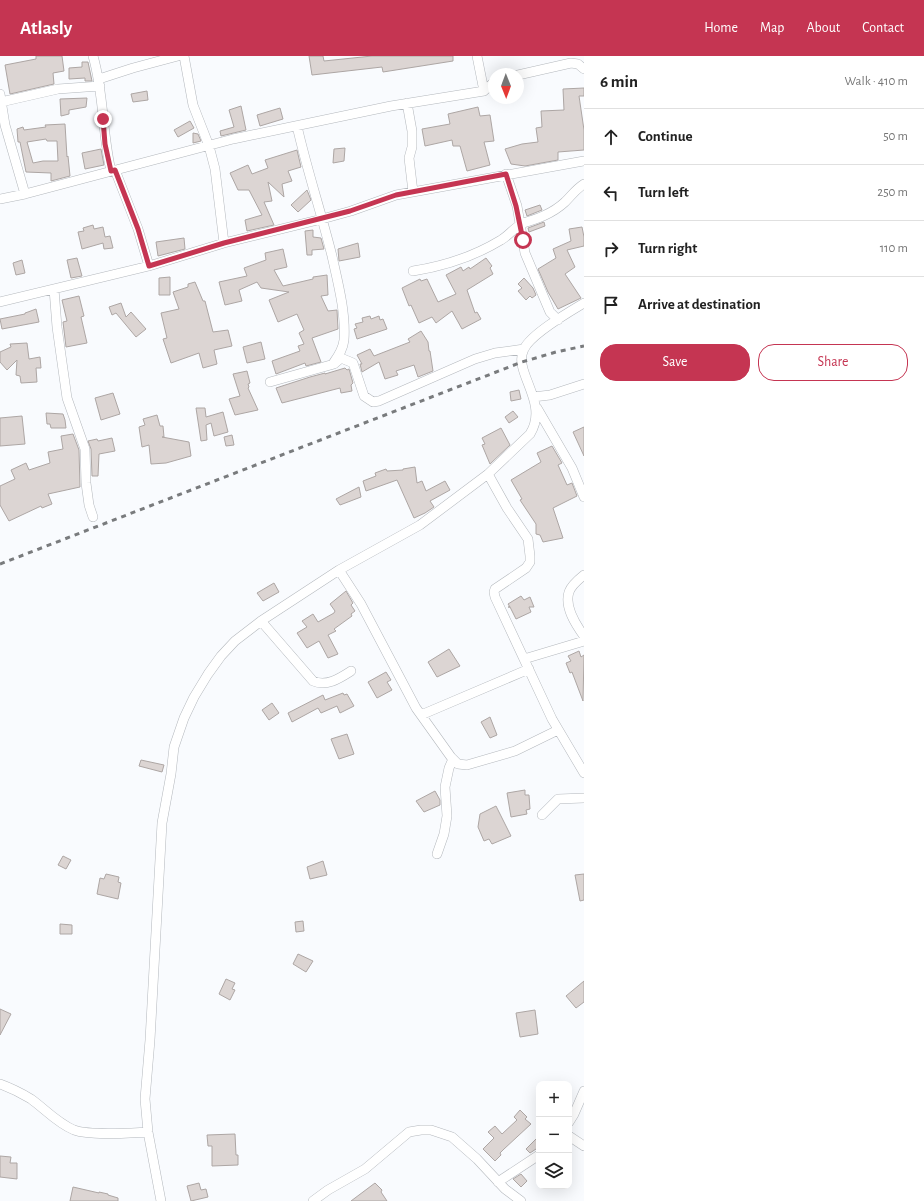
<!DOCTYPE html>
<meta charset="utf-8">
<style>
:root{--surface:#fff;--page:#f6f6f6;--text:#222;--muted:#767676;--line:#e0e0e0;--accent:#c53552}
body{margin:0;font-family:"Alegreya Sans",sans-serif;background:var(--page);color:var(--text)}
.controls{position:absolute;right:12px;bottom:12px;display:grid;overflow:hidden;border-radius:8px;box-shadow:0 4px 16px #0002}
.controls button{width:36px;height:36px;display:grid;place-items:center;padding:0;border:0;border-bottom:1px solid var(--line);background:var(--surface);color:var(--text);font:20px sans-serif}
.compass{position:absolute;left:488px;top:12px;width:36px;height:36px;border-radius:50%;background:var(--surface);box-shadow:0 4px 16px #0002;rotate:179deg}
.stop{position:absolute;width:12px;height:12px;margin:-9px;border:3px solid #c53552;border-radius:50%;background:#fff}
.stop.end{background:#c53552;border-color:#fff;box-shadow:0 1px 4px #0008}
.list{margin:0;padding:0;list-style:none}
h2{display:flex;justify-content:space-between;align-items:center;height:52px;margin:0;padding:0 16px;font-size:17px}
h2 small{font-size:13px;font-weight:400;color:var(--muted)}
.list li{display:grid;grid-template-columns:26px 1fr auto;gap:12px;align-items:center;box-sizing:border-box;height:56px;padding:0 16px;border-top:1px solid var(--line)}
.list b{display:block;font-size:15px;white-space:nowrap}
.list em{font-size:13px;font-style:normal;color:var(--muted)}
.actions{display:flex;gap:8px;padding:12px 16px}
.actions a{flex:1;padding:9px 0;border:1px solid var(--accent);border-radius:16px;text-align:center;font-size:14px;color:var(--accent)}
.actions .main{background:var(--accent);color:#fff}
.icon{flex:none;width:22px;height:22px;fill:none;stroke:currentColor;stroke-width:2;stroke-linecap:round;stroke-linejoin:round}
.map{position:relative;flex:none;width:584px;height:1145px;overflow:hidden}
header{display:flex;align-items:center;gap:24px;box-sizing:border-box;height:56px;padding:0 20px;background:var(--accent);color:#fff}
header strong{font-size:19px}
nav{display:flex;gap:22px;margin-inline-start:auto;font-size:14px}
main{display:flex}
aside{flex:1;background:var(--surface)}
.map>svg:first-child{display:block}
</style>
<header>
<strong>Atlasly</strong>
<nav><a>Home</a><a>Map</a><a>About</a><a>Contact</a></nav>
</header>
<main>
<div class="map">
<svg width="584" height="1145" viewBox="0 0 584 1145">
<rect width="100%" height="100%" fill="#f9fbfe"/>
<path fill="#dcd5d3" stroke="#ada6a4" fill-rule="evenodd" d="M36,0H62L64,15L53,17L54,28L10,38L5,9L36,3Z
M309,0H323L324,5L372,0H453V5L383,16L382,11L312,19Z
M82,6H88L92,25H85V22L69,23V12L82,11Z
M584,32V40H579L584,74V94L558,96V104L525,110L511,108L505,93L522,88L538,86L536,72L542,71L541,55L564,54L563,33Z
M147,35L148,44L133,46L131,38Z
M87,42L86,51L69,54V58L61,60L60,43Z
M241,50L246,74L221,80L220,75L234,71L229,54Z
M478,51L480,60L490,59L494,85L484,86L490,109L467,115L460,90H453L452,84L425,90L422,73L450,68L448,58Z
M280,52L283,63L260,70L257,59Z
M190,65L194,72L178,81L174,74Z
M65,68L67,101L68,100L70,120L51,125V117L26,116L20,86H18L17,73L23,71L24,74L46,71L45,69ZM46,83L47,85H57L58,105H43L33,107L27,86Z
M193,77L198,78L201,85L193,87Z
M345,92L344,105L333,107L334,93Z
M101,93L104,109L85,113L82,97Z
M297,94L301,111L288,115L292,125L282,128L284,141L268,126L272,145L264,146L274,169L247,175L245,164L262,159L249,134H238L230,117L248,109L252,118L268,112L265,104Z
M307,134L311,144L298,156L291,149Z
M540,149L542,154L527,160L525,154Z
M544,166L545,170L529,176L528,172Z
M93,169L94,173L103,171L105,181L110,180L113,192L104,193L103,187L82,193L78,176L84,175L83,172Z
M582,171L584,181V190L567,194L575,211L565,218L581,242L558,253L548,236L538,213L556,202L553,193L571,185L569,173Z
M313,174V181L321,182L324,193L312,194V199H307L305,175Z
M184,182L185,193L158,200L156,186Z
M358,187L360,201L339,205L338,193Z
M283,193L287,211L274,214L283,230L313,223V221L327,219L328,239L321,240L328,255L337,254L338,273L312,282L321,306L306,310L305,307L276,318L272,305L300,295L298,290L304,288L299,277L304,274L297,258L278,266L269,244L289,236L261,232L257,226L239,234L242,245L225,249L219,226L247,220L244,212L266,204L265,197Z
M77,202L82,220L71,222L67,204Z
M486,202L492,210L490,212L493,218L467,234L475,257L477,256L481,263L462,273L452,255L436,267L432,261L419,267L411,249L409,250L402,232L420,223L421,225L427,223L438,246L456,238L446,219L461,211L463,215L469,211L470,213Z
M22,204L25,217L16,219L13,207Z
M170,221V239H159V222Z
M524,222L533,232L536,239L532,242L530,240L526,244L518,235L522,232L518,228Z
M195,226L203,245H205L213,276L228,274L232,290L214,294L217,308L203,312L199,297L171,307L163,283L167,282L161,257L179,253L173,236L188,231V228Z
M79,240L84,260L81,261L87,287L66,291L63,266L67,265L62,244Z
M121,247L126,261L131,256L146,273L136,281L116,257L112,259L109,251Z
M36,253L39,266L2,273L0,263L25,258V257L28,256Z
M370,260L371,263L379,260L380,264L383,263L387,273L357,283L354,273L357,272L355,268L363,266L362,262Z
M421,275L428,286L429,295H430L433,315L418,321L414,309L396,315L398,319L385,323L379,306L362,316L360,308H362L357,299L370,293L374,300L410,286L408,283Z
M261,286L265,303L247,307L243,291Z
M27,287L29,303L40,301L41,312H36L37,326L21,327L20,320L16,319L17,304L7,314L0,306V296L11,291L10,288Z
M345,312L347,314L349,313L353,327L351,329L352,335L341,337L340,332L282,347L276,332L310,321L325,317V318Z
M247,315L250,327L248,328L249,331L248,332L258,354L235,359L229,343L240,340L233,318Z
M519,334L521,343L511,345L510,336Z
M113,337L120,358L101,364L95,342Z
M196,352H205L206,361L223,356L228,376L214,380L211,367L206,369L207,384L201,385Z
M513,355L518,361L509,367L505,361Z
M46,357L63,358L65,364L66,372H51L50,368H47Z
M157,359L160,370H163L164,381H162L189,386L191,400L166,407L151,408L149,389L142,391L139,371L145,369L143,363Z
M22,360L25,388L0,390V362Z
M584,371V400L573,376Z
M501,372L510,389L490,408L482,389L485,388L482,382Z
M73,378L79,394L80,431L48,438L52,448L42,452L41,450L9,465L0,449V430L15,423L11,414L26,407L29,414L50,407L48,396L63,393L61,380Z
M232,379L234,389L226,390L224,381Z
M112,382L115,395L99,398L98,420H92L91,393L88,385L97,383L98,385Z
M552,390L562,407L558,409L567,429L572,427L577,440L553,452L563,482L543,486L540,479L536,478V468L520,444L522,443L511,424L541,406L537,397Z
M415,411L417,427L422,425L426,435L445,425L450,434L430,445L434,451L425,457L414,462L397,424L366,435L363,425L376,420L375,417L386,413L387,415L403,414V413Z
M359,431L361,441L340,449L336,443Z
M274,527L279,536L263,545L257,537Z
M346,535L353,547L351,549L355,555L351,558L352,560L334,573L336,575L328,579L338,598L328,602L319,585L307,592L297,577L307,571L302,565L313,558L318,566L334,557L335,555L330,548Z
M521,540L524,544L530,541L534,551H529L531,556L516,563L510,551H508H510L508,548Z
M449,593L460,610L437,621L428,606Z
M579,595L581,601L584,599L583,645L572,616L570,617L566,607L571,605L568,600Z
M386,616L391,624L387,626L392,634L377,642L368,626Z
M343,637L344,639L347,638L354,650L340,657L337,650L321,657L318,652L292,666L288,657L323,639L325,644Z
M272,647L279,657L269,664L262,654Z
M490,661L497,679L490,682L481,666Z
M347,678L354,698L339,703L331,683Z
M141,704L164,709L162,716L139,710Z
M525,734V739H529L530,753L526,754L527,758L511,761L507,737Z
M435,735L440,744V749L424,756L416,745Z
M496,750L511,780L492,788L489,783L484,785L478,771L480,758Z
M63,800L71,804L66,813L58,809Z
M323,805L327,819L310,823L307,811Z
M106,818L119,821L118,826L121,827L118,843L97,838L100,822L104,823Z
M584,818V844L580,845L575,819Z
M303,865L304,875L296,876L295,866Z
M60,868L72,869V878H60Z
M298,898L313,905L306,916L293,908Z
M226,923L235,927L232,933L235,934L230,944L219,938Z
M584,925V946L576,952L566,940Z
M0,953L11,958L0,979Z
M535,954L538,978L520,981L516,957Z
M520,1054L527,1061L525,1063L531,1068L504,1093L500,1097L501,1099L495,1105L483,1093L494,1082L488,1076L495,1070L502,1078L517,1064L514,1061Z
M235,1078L236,1099H238V1109L212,1110V1090H208L207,1079Z
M539,1080V1091L530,1097L526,1093Z
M0,1100L11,1101L10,1107H17V1123L0,1121Z
M521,1118L527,1125L521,1131L513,1123Z
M199,1127L201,1134L206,1133L208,1141L191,1145L187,1130Z
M375,1127L382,1134L381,1136L387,1145H351Z
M73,1131L99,1137V1136L108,1138V1139L118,1142V1145H70Z"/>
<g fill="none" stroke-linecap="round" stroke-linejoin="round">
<defs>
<path id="street" d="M93,0C104,37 102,77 111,115
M184,0L193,49L209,90L215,113L224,187
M477,0L484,35
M518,19L571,7L578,8L584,13
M99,23L133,12L178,0
M0,38L5,69L25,138
M1,46L58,33L100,30
M407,47L412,75V91L409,102L413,136
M297,70C307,114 321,156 332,200C338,227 346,257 344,284C343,293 339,299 334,306
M115,114L138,173L149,210
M506,118L517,150L525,197L547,249L550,256L558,264
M0,143L25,138L233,83L391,50L484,35L494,26
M520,168C537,163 552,158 565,146C572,139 576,133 584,128
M413,215C445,210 473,201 501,184C508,180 513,173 520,169
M54,233L57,271L67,342L85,393L86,427L89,449L93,461
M0,246L149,210L224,187L322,163L351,155L396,139L584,105
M270,326L334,308L341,302L353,307L364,340L373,346L379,345L475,303L495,297L524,293
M533,341L550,339L584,328
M537,352L572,412L584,441
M488,418L507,452L528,483L530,500V506L526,512L495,533L494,536L495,541L552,663L584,717
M339,514L361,548L416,652L451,701L458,708L467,709L515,695L558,674
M584,519C579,523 571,530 569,536C564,551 576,569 584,580
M261,565L313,625C327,631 340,622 351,615
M524,603L584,585
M421,659L529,613
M542,759L558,743L584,742
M437,798L444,778L447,760L445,731L449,712L453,703
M0,1028C11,1032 21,1037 31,1043C45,1053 57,1067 74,1074C91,1080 128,1077 148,1076
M569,1066L574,1058L584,1035
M569,1080L584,1090
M498,1126L539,1099
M161,1145L148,1076L145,1043L150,984L162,767L171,718L174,691L184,662L194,641L208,618L221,600L235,585L261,565L339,514L420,469L488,418L530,378C550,346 512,316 524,293C531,278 569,256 584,247
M313,1145L328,1134L365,1113L409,1076L421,1074H431L452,1081L477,1103L505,1133L521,1145"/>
</defs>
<use href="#street" stroke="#b4b8bd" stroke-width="10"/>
<use href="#street" stroke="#fff" stroke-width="9"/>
<path stroke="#797b7d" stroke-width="3" stroke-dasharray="5 5" stroke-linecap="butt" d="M0,508L522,306L556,296L584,290"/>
</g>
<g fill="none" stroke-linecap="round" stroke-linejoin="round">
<path stroke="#c53552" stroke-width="5" d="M103,63L105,88L111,115L115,114L138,173L149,210L224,187L350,155L396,139L506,118L516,150L523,184"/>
</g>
</svg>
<div class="controls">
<button>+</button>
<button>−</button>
<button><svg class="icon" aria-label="layers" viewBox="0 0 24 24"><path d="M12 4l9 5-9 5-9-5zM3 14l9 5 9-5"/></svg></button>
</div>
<svg class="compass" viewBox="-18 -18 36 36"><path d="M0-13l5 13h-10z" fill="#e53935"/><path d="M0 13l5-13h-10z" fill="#767676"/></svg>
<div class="stop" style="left:523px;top:184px"></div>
<div class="stop end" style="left:103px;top:63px"></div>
</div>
<aside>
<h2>6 min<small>Walk · 410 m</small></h2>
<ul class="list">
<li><svg class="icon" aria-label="ahead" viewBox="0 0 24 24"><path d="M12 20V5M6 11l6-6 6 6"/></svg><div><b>Continue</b></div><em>50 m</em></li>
<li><svg class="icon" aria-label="left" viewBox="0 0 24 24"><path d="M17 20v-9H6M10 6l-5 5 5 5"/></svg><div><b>Turn left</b></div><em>250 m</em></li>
<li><svg class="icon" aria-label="right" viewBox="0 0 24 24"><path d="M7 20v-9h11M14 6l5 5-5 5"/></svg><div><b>Turn right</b></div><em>110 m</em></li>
<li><svg class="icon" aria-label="arrive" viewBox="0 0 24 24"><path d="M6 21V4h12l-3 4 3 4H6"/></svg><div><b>Arrive at destination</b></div></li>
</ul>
<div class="actions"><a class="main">Save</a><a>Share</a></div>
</aside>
</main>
